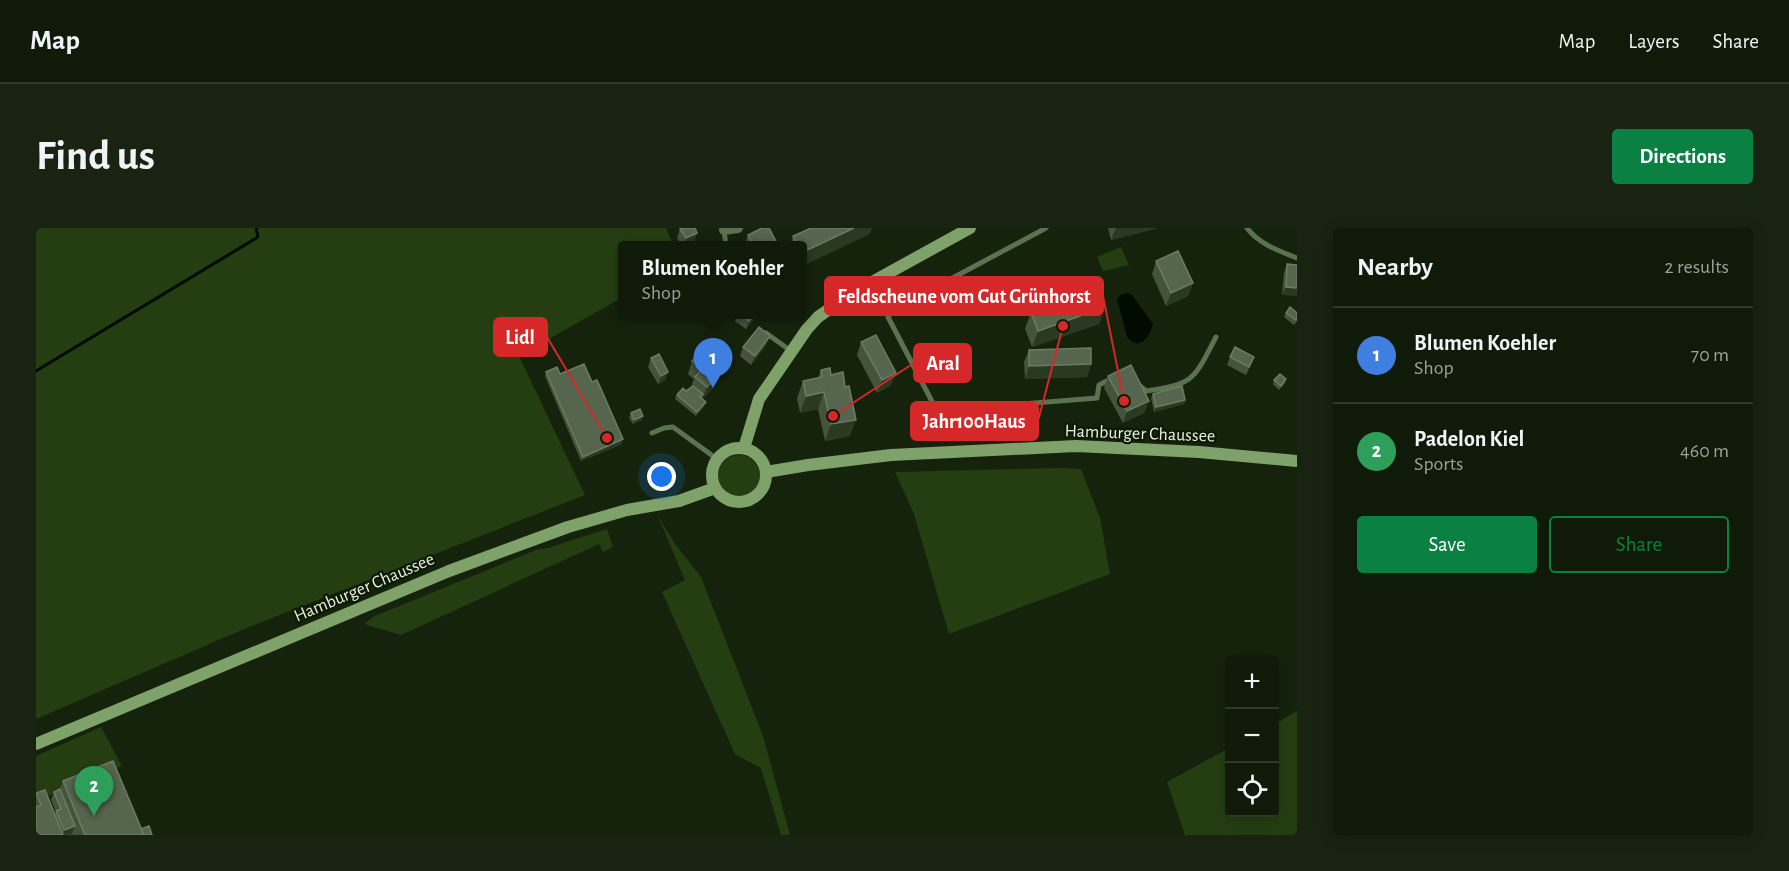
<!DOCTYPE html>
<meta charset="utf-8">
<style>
:root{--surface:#101a09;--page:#192312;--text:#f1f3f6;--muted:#9ca19c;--line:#30382a;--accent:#0b8043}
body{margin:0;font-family:"Alegreya Sans",sans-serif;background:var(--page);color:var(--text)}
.controls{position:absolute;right:18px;bottom:18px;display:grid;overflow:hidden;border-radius:6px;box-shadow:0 3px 15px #0003}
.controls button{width:54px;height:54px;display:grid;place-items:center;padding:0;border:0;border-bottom:2px solid var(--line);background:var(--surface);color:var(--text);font:30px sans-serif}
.you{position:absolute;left:626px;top:249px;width:21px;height:21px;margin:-15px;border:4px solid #fff;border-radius:50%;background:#1a73e8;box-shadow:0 0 0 9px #1a73e833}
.badge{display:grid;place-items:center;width:39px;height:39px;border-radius:50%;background:var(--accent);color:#fff;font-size:20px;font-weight:700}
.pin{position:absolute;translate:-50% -50px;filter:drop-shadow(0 2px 3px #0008)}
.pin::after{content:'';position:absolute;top:32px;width:21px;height:18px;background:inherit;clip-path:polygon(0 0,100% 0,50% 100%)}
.popup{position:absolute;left:582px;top:13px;width:189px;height:78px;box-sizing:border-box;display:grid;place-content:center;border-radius:6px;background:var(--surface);filter:drop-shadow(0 2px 4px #0005);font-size:20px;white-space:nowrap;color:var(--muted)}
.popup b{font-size:22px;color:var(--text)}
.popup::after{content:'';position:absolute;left:50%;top:100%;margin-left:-12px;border:12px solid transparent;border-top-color:var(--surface)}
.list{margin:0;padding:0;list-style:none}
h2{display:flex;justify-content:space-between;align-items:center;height:78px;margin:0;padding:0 24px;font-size:26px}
h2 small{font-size:20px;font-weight:400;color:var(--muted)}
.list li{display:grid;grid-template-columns:39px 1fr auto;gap:18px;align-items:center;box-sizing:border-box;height:96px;padding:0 24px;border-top:2px solid var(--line)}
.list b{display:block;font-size:22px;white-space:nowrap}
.list p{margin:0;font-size:20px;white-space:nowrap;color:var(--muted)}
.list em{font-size:20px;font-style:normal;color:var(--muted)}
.actions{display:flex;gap:12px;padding:18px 24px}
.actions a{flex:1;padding:14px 0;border:2px solid var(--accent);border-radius:6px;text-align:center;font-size:21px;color:var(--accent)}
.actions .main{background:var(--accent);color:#fff}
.icon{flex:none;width:33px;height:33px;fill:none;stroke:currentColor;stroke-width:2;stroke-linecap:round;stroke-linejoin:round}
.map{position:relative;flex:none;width:1261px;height:607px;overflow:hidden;border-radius:6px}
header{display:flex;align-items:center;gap:36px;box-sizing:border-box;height:84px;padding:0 30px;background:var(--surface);border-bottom:2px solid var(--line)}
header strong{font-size:28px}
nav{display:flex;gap:33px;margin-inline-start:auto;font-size:21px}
.intro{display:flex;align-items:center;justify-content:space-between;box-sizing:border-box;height:144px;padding:0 36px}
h1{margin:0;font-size:42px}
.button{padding:15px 27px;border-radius:6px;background:var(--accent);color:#fff;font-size:21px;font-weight:700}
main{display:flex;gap:36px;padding:0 36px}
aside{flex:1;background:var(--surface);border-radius:6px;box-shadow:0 3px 15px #0003}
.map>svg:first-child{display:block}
</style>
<header>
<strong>Map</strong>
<nav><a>Map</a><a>Layers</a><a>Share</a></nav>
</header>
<div class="intro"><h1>Find us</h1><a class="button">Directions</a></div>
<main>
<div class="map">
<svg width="1261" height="607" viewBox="0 0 1261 607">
<rect width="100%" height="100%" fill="#15230c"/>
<path fill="#243e12" d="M0,0H630L637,17L587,18V69L483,128L549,267L208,401L0,491Z
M1085,19L1093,37L1067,43L1061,29Z
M682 248a21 21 0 1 1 42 0a21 21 0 1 1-42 0Z
M1025,240L1045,241L1064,290L1074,346L913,406L878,286L859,244Z
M621,286L639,316L665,349L727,508L754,607H745L725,540L699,526L626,364L649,352Z
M571,301L577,319L567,324L563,316L365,407L328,396L339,388L500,322L512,320Z
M1261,483V607H1149L1131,554L1193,520L1194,584H1238L1239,496Z
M65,499L86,538L0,573V528Z"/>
<path fill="#010b00" d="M1091,65L1096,67L1117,96C1114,109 1103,124 1091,109L1081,71L1084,67Z"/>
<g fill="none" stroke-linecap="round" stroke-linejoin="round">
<path stroke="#010b00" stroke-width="3" d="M0,143L222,9L220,0"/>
<path stroke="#5b724f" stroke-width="5" d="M1010,0L881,69L862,76L852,89L901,183L1061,170L1063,157L1077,150
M1211,0C1223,16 1243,23 1261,30
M688,2L690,18
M730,105L755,123
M1103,157L1110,163C1159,156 1158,151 1180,109
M616,205L628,200L637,199L681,231"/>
<path stroke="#5b724f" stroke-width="10" d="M688,2L702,0"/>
<path stroke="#7ea26a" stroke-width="12" d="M676 247a27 27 0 1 1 54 0a27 27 0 1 1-54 0Z
M708,220L723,171L771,101L782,89L818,64L934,0
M730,244L772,237L855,227L1040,218L1163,224L1261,233
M0,516L413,343L532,299L591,282L643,273L679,260"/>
</g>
<path fill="#44543c" d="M1072,0H1122L1075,12Z
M644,1L661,5L658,13L650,18H646L641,10Z
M834,6L767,18H754L757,8Z
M712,7L742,17L710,18L709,15Z
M1120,33L1157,55L1152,68L1130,78L1116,46Z
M1251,36L1261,37L1246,67L1248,44Z
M1069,79L1063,96L996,119L989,101L995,84Z
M1250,85H1261V93L1258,97L1248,89Z
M700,87H721L710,101L699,93Z
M825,114L855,157L841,165L821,127Z
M731,116L715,137L704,128L707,119Z
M993,122L1055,136L1051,149L989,151L988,134Z
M1194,129H1218L1210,147L1191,137Z
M615,130L632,144L629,152L622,156L612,139Z
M682,132L678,144L677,160L666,171L668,178L660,188L639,171L641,167L650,163L655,159L658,151L652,146L656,133Z
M785,142L795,147L814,208L789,213L782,181L764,185L761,170L767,153L782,150Z
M510,144L556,154L586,216L545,233L509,148Z
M1072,148L1113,173L1108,185L1087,195L1068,160Z
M1250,151L1249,155L1243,162L1237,156L1238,152Z
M1117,166L1149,172L1148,176L1118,184L1115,170Z
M595,185L606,192L597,196L593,190Z
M27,553L105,601L116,607H0V566L19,586L20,584L15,572L18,564L24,561Z"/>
<path fill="#2a3921" d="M818,0H836L834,6L767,38V24Z
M1080,0H1122L1075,12Z
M661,5L658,13L650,18H648L650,10Z
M1157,55L1152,68L1130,78L1135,65Z
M1250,59L1261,60V68L1246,67Z
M1069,79L1063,96L996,119L1002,103Z
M718,87H721L710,101L713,93Z
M734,108L731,116L715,137L719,128Z
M682,132L678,144L674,141Z
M1055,136L1051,149L989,151L993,138Z
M632,144L629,152L622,156L625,148Z
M860,145L855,157L841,165L846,152Z
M682,147L677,160L666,171L671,159Z
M788,164L782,181L764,185L770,168Z
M1149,172L1148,176L1118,184L1120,179Z
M1113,173L1108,185L1087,195L1091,183Z
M670,174L668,178L660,188L661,184Z
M607,188L606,192L597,196L598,192Z
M820,192L814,208L789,213L795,196Z
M587,211L586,216L545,233L547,229Z
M39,598L36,606L27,607L28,602Z"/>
<path fill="#56654d" stroke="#6c7b65" stroke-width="1.5" d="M647,0H659L661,5L650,10L644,1Z
M726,0H733L742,17L718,18L712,7Z
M775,0H818L767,24V18H762L757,8Z
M1142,23L1157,55L1135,65L1120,33Z
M1251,36L1261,37V60L1250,59Z
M1063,61L1069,79L1002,103L995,84Z
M1254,79L1261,85V91L1260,92L1250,85Z
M705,87H718L713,93Z
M723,99L734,108L719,128L707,119Z
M840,107L860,145L846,152L825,114Z
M668,119L682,132L674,141L682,147L671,159L659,149L666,141L656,133Z
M1199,119L1218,129L1213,139L1194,129Z
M1055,120V136L993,138V122Z
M623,126L632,144L625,148L615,130Z
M548,136L556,154L561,152L587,211L547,229L510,144L521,139L524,146Z
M1095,137L1113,173L1091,183L1072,148Z
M794,140L795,147L807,144L809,159L813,158L820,192L795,196L788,164L770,168L767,153L786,149L785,142Z
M1244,146L1250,151L1245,158L1238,152Z
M657,158L667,166L664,169L670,174L661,184L641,167L647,160L650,163Z
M1146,158L1149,172L1120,179L1117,166Z
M604,181L607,188L598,192L595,185Z
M77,533L108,607H49L27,553Z
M24,561L39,598L28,602L20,583L25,581L18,564Z
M9,562L27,607H0V579L5,577L0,565Z
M113,598L116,607H108L105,601Z"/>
<g text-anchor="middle" stroke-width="4.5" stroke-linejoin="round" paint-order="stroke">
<g font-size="18" fill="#e7f1e2" stroke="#0c1a04">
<text transform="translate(1104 205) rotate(2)" y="6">Hamburger Chaussee</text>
<text transform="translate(328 359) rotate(-23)" y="6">Hamburger Chaussee</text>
</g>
</g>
<path fill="none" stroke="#d62828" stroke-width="2" d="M1088 173L1067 68M571 210L511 109M797 188L878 135M1027 98L1002 193"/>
<g fill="#d62828" stroke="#0c1a04" stroke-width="2">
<circle cx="1088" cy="173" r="6"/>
<circle cx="571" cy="210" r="6"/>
<circle cx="797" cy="188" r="6"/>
<circle cx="1027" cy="98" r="6"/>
</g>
<g fill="#d62828" stroke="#d62828" stroke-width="2">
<rect x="789" y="49" width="278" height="38" rx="6"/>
<rect x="458" y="90" width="53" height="38" rx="6"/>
<rect x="878" y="116" width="57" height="38" rx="6"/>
<rect x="875" y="174" width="127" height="38" rx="6"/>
</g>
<g font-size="20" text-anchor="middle" font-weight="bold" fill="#fff">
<text x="928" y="75">Feldscheune vom Gut Grünhorst</text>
<text x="484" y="116">Lidl</text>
<text x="907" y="142">Aral</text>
<text x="938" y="200">Jahr100Haus</text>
</g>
</svg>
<div class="controls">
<button>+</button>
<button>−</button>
<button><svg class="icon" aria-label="locate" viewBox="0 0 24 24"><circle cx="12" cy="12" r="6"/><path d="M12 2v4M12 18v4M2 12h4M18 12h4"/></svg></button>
</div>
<div class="you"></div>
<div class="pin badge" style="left:677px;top:160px;background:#3f7fe0">1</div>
<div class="popup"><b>Blumen Koehler</b>Shop</div>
<div class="pin badge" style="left:58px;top:588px;background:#2e9e5b">2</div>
</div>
<aside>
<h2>Nearby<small>2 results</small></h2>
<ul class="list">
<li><span class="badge" style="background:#3f7fe0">1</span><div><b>Blumen Koehler</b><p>Shop</p></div><em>70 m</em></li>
<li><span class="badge" style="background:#2e9e5b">2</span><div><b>Padelon Kiel</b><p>Sports</p></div><em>460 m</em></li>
</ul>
<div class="actions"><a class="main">Save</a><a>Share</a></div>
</aside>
</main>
